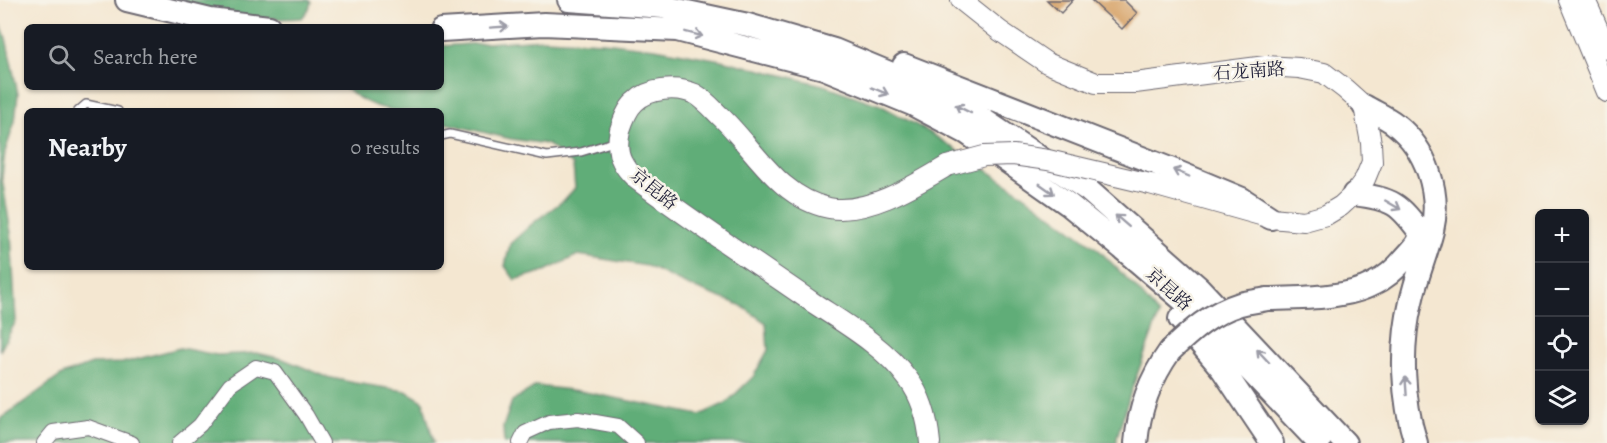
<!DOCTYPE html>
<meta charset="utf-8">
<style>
:root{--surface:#171b24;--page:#20242c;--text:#f1f3f6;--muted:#9ea1a6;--line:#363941}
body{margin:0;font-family:Alegreya,"Noto Serif SC",serif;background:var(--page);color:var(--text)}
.controls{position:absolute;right:18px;bottom:18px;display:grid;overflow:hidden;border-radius:9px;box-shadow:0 2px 4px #0004}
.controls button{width:54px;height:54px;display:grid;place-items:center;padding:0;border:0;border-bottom:2px solid var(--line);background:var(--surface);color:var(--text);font:30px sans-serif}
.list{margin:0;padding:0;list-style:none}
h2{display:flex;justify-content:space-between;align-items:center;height:78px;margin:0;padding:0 24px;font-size:26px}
h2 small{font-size:20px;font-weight:400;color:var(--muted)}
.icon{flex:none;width:33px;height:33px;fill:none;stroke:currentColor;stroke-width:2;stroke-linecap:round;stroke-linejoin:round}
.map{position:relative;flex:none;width:1607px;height:443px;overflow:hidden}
.search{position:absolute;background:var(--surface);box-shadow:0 2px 4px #0004;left:24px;top:24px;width:420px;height:66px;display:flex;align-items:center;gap:15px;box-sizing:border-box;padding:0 21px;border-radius:9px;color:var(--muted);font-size:22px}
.panel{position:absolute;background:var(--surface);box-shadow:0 2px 4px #0004;left:24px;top:108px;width:420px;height:162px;border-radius:9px}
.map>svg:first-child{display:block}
</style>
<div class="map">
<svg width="1607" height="443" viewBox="0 0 1607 443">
<rect width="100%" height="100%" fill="#f7f3e8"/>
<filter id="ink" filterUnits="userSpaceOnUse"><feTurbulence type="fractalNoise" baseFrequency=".0167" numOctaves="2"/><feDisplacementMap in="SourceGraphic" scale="12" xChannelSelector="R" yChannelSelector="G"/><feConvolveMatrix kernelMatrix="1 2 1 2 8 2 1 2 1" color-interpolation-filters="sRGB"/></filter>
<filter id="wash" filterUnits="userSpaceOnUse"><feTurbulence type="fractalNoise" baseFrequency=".008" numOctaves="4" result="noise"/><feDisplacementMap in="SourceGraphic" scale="24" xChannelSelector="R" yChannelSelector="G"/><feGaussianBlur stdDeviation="1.35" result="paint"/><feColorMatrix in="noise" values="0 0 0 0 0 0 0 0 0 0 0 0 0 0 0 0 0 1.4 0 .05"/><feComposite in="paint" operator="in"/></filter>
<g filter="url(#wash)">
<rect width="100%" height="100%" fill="#f4e7d1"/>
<path fill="#60ad78" stroke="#41685a" stroke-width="1.5" d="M156,0H308L311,2L309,9L302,18C253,22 204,10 156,0Z
M0,23L6,38L18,94L15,121L5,152L2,178L11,233L16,321L0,351Z
M544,39L603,42L655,48L721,60L823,85L880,105L929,132L1017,190L1099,250L1137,289L1159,315L1130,394L1117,437V443H504L503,427L512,401L536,386L580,391L700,415L726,403L753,377L768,350L766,323L740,305L687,285L647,266L578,255L545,271L515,280L505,266L510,244L533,223L564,200L575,188L573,165L547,144L511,139L441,122V111C403,111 375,115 344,87H441V46Z
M180,348L217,355L257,353L283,359L327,377L355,383L406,391L423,401L434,443H0V419L62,375L92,364L122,363Z"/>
<g id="blocks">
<path fill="#d9a871" d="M1047,0H1073L1061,13Z
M1091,0H1124L1137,13L1122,29Z"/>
</g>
</g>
<g filter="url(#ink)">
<use href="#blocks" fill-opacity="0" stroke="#6c6770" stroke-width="1.5"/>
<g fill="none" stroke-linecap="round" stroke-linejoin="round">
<defs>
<path id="service" d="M78,111L86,104L118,111
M441,136L450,134L547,156L581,152L617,141"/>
<path id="minor" d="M44,443L53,432L88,427L132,443
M179,443L200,425L230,385L256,367L275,372L306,415L322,443
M520,443L525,433L549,422L578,419L618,426L637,443"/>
<path id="secondary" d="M961,0L1000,31L1047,63L1096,83H1135L1266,66L1299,68L1324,73L1345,89L1364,106L1371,143L1372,162L1365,179L1354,194L1341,206L1326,215L1304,221L1271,218L1150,184
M1569,0L1607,92
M1585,0L1607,49
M930,443C928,421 922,397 908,379C884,346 845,324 812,302C753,261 693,222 636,179C631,174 625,168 622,161C617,152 618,139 620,130C623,121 627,109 635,102C649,88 677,86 695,94C704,99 712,108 719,115C754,147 778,198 829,208C867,215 915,185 947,166"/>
<path id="trunk" d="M127,0L210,20L269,27
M569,0L664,7L748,25L834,50L906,80L982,119L1088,190L1199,288L1345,443
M441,30L544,24L677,30L824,68L912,104L967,133L1068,204L1122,248L1184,301L1319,443
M904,65L1170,169L1242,199L1271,218
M1364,106C1374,112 1386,117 1395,124C1427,149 1441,193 1432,231C1426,255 1416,278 1411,302C1400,347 1402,399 1416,443
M1354,194C1393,199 1399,203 1422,235
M1267,299C1298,298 1346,299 1373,284C1386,278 1396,269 1405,258C1413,249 1421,242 1422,230
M1180,319L1223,370L1272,443
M1136,443C1139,409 1150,379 1170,351"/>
</defs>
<use href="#service" stroke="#6c6770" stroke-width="10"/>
<use href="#minor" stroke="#6c6770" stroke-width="16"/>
<use href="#secondary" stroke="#6c6770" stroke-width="22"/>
<use href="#trunk" stroke="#6c6770" stroke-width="26"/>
<use href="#service" stroke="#fff" stroke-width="7"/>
<use href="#minor" stroke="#fff" stroke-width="14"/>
<use href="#secondary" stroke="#fff" stroke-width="20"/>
<use href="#trunk" stroke="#fff" stroke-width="22"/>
<defs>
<path id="secondary-bridge" d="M947,166L984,156L1013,155L1048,160L1150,184"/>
<path id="trunk-bridge" d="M1170,351C1191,331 1211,313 1240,304C1248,302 1258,301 1267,299"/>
</defs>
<use href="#secondary-bridge" stroke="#6c6770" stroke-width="22" stroke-linecap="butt"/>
<use href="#trunk-bridge" stroke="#6c6770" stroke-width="26" stroke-linecap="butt"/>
<use href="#secondary-bridge" stroke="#fff" stroke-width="20"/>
<use href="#trunk-bridge" stroke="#fff" stroke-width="22"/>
</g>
<defs><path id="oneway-shaft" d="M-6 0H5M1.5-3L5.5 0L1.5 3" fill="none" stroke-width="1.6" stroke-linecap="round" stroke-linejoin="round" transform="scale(1.5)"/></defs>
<g stroke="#9c9ca7">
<use href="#oneway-shaft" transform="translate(499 27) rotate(-4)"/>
<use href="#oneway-shaft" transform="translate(694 34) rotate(14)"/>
<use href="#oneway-shaft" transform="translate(880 91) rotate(23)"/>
<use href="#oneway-shaft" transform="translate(963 109) rotate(-153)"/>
<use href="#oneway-shaft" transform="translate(1181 173) rotate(-157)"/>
<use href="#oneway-shaft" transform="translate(1047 189) rotate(35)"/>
<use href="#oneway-shaft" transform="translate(1393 205) rotate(30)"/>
<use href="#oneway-shaft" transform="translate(1122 221) rotate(-139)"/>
<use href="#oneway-shaft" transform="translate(1263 356) rotate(-133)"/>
<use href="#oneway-shaft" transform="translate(1406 386) rotate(-94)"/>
</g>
</g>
<g text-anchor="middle" stroke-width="5" stroke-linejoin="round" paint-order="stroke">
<g font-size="18" fill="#22223b" stroke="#f7f3e8">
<text transform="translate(1249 71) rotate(-4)" y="6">石龙南路</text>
<text transform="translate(654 189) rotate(39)" y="6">京昆路</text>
<text transform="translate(1169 289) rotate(42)" y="6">京昆路</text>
</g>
</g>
</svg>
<div class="controls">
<button>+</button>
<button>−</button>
<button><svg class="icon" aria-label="locate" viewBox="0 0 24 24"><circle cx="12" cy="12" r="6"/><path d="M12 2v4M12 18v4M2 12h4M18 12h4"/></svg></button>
<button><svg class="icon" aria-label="layers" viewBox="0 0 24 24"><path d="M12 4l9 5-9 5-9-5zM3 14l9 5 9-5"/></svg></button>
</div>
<div class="search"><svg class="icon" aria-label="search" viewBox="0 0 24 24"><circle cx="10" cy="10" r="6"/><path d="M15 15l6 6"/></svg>Search here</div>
<section class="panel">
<h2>Nearby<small>0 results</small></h2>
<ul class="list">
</ul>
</section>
</div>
